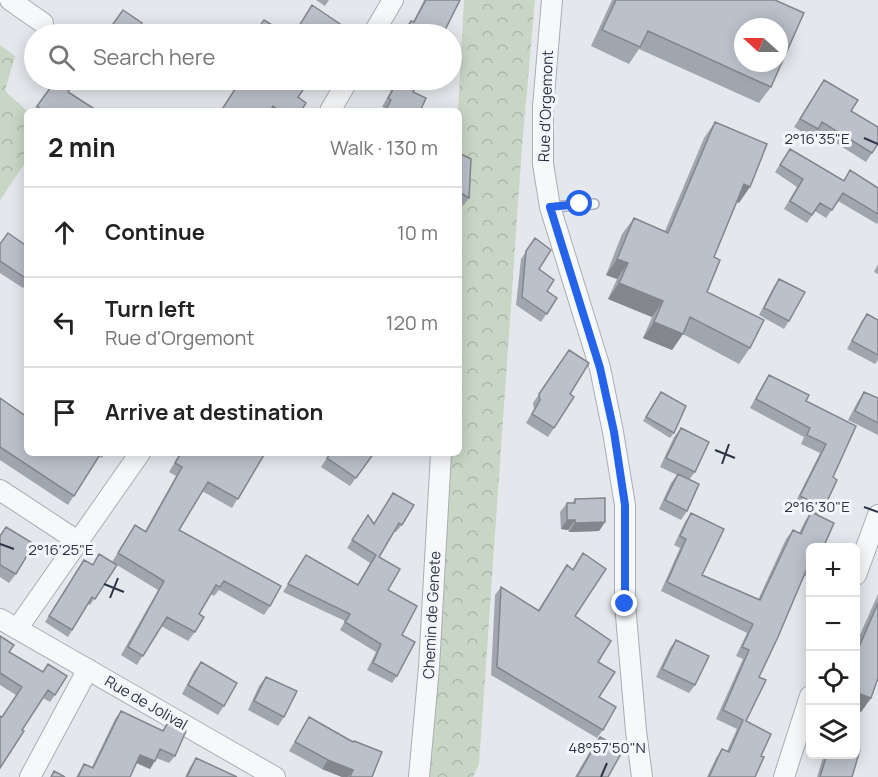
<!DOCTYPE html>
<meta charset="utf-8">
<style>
:root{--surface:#fff;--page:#f6f6f6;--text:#222;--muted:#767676;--line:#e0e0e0}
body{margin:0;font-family:Manrope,sans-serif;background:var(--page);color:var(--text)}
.controls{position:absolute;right:18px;bottom:18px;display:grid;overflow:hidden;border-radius:9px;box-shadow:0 3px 15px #0003}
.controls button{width:54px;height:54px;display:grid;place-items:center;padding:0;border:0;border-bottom:2px solid var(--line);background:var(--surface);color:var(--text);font:30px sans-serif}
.compass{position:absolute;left:734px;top:18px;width:54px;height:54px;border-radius:50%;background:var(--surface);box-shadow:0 3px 15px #0003;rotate:291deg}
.stop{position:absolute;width:18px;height:18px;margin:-14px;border:4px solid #2563eb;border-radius:50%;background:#fff}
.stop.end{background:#2563eb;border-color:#fff;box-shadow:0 2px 6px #0008}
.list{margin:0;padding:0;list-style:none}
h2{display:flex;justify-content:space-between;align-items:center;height:78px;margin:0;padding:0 24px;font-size:26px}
h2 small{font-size:20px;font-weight:400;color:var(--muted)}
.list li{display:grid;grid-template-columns:39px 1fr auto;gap:18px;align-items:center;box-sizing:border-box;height:90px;padding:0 24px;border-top:2px solid var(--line)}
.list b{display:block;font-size:22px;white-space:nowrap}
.list p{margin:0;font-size:20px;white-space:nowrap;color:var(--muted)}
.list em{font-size:20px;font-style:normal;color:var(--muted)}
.icon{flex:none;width:33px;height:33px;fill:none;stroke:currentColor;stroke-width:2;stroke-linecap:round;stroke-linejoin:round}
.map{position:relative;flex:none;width:878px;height:777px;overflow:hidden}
.search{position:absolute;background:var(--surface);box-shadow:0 3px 15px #0003;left:24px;top:24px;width:438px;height:66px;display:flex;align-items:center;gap:15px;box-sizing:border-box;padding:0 21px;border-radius:33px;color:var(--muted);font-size:22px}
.panel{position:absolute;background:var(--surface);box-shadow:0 3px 15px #0003;left:24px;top:108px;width:438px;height:348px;border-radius:9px}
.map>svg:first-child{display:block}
</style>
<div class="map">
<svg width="878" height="777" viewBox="0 0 878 777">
<defs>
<pattern id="forest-crowns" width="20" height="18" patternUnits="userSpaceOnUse" patternTransform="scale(1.5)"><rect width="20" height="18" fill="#c9d6c5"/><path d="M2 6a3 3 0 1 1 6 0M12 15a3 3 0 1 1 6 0" fill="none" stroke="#adb8ab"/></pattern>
</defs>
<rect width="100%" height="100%" fill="#e4e7ec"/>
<path fill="url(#forest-crowns)" d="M464,0H535L522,147L479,764L473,777H425L448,517L449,453H459L458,111Z
M0,45L15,56L5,91L27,111V160L0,200Z"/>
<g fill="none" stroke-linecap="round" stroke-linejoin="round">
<defs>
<path id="service" d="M550,207L594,204"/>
<path id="minor" d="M10,0L43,23
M552,0L543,107V164L550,207L600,368L613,432L625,505V604L636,731L642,777
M373,34L393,0
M330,111L348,80
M0,490L79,542
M856,575L878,515
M0,619L275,777
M17,629L140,453
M30,777L88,669
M419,777L429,667L441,453
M784,777L810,696"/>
</defs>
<use href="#service" stroke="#a9aeb7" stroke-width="12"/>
<use href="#minor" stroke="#a9aeb7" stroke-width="22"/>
<use href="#service" stroke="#f7f8fa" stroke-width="9"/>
<use href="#minor" stroke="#f7f8fa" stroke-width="20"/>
</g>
<path fill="#a1a5ae" d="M316,0H329L325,6Z
M424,0H460L443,34H402L411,21L413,22Z
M612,0H775L771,87L759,103L639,49L629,64L591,46Z
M56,80L69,92L96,111H33Z
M237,80L298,97L301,111H220L234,91L230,89Z
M377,80H420L413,92L420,111H384L385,108L382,107L391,91L375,83Z
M824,80L851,111L872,153L866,162L817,131L812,138L794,127Z
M715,122L739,203L737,202L714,257L707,292L750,348L739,364L683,334L672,350L643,338L652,317L608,299L617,279L606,275L622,234L634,218L665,231L704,138Z
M790,149L843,181L850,170L878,188V222L877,224L838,201L826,218L815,211L807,223L784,209L797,187L775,172Z
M459,153L469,198L463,206L459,203Z
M535,238L539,269L547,291L557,298L541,322L516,305L521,259Z
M27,239V283L23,288L0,273V244H24Z
M878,264V274L874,272Z
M779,279L789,321L784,329L759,315L774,286Z
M867,314L878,320V360L875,364L847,349L861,322Z
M569,350L570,394L554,428L548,437L526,423L534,409L533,403Z
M769,375L806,401L856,426L833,477L824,508L818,515L810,548V573L808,577L803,575L759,677L746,721L761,756L755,777H707L716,758L722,749L727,751L737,729L716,719L743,659L736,656L747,633L661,591L680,548L674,545L685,522L691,513L702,575L758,600L786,539L793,530L799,533L805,521L810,513L794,505L820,453L801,444L804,437L750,408L763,384Z
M661,392L674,433L670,438L643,421Z
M864,392L878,398V435L848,420L858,401Z
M0,398L27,453H105L102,458L99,456L68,505L0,460Z
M681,428L695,472L689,480L687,511L681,520L659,509L671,483L677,475L660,467L674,437Z
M180,453H265L232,508L202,491L179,530L270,606L264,615L219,590L214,596L210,594L199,614L195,632L188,641L161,626L137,665L121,655L158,590L117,565L90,605L88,604L68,637L45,622L80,566L92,565L99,554L112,562L135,525L145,531L176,476L169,472Z
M326,453H374L350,486L321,467L329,455Z
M393,493L402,525L396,532L394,531L379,557L388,590L402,635L397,676L392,683L367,670L376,652L340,630L345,621L283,592L306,555L357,585L370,563L347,548L368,515L374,524Z
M575,499L605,522L599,531L569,532L568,530L561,529L560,512L567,503H572Z
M6,527L16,574L9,583L0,577V535Z
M567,565L575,616L598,662L599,697L603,730L597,738L491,675L495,595L501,587L538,610Z
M878,594V653L871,698L861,712L855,711V646Z
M0,636L9,652L55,695L50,702L43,698L22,730L2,717L16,695L0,685Z
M676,640L695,685L689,693L656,677L670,648Z
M201,662L224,706L218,715L182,694L194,671Z
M266,677L284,717L278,726L248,710L259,686Z
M121,711L162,731L169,721L175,756L169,763L156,758L150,769L136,763L130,777H76L84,764L92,767L115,719Z
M309,717L372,777H342L322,769L289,751Z
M600,737L608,777H575L593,746Z
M824,754H855L852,777H817Z
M196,758L237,777H185L190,767Z"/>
<path fill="#83868d" d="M744,184L750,187L739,203L733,200Z
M617,259L628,263L617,279L606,275Z
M619,283L663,301L652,317L608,299Z
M654,322L683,334L672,350L643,338Z
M567,520H575L568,530L561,529Z
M605,522L599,531L569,532L575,523Z
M855,692L871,698L861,712L855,711Z
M140,755L155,761L150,769L135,762Z
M328,760L353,770L348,777H342L322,769Z"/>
<path fill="#bbc0ca" stroke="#83868d" stroke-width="1.5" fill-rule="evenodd" d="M426,0H460L443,34H403L411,21L414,22Z
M616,0H775L804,13L771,87L648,31L640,47L602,30ZM743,27H779V63H743Z
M312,5L340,24L333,34H294Z
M123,10L142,23L134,34H113L108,31Z
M264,20L286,34H254Z
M56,80H77L68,92L96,110V111H44L37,106Z
M237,80H310L298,97L306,103L301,111H280L273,106L270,111H221L239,83L236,81Z
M390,80H420L413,92L426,98L420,111H385L391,100L388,98L397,83Z
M824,80L858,100L851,111L878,127V144L872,153L822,122L818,129L800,119Z
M715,122L767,144L750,187L744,184L714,257L720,260L707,292L764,320L750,348L690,317L683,334L654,322L663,301L619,283L628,263L617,259L634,218L668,233Z
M790,149L844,181L850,170L878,188V214L843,193L832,210L820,203L812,215L790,201L803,179L780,165Z
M459,153L471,159L469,198L459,192Z
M8,233L24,244L27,240V279L0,261V244Z
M535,238L551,250L539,269L554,280L547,291L557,298L547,314L522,297L526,251Z
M779,279L805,292L789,321L764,308Z
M867,314L878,320V355L852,341Z
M569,350L589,363L570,394L574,397L554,428L532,414L540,400L539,394Z
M769,375L809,395L806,401L856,426L833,477L837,480L824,508L800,496L826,444L807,435L810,428L756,399Z
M661,392L686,406L674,433L646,417Z
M864,392L878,398V423L855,411Z
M0,398L27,417V453H101L74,496L0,447Z
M681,428L709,442L695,472L666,458Z
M181,453H265L238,499L208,482L179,530L281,586L270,606L224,581L220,587L216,585L199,614L204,617L195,632L167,617L143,656L128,647L164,581L118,553L135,525L146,532L182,467L175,463Z
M331,453H374L356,478L327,458Z
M678,474L699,484L687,511L665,500Z
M393,493L414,505L402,525L399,523L379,557L400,569L388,590L417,606L402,635L415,642L397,676L373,663L381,644L345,622L350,614L288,584L306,555L358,585L376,555L352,540L368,515L374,524Z
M605,498V522L575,523V520H567V503H575V499Z
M811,512L834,523L823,548H810V567L808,566L778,637L759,677L766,680L746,721L771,734L761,756L764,757L755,777H709L722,749L729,752L743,720L723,710L749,650L742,647L753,624L667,582L686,539L680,536L691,513L724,529L702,575L760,600L793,530L801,534Z
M6,527L34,544L16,574L0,565V536Z
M583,553L606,569L575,616L611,641L598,662L615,672L599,697L616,707L603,730L497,667L501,587L539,611L567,565L573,570Z
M99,554L117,565L95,599L92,597L72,630L49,616L84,560L93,565Z
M878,603V678L871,698L855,692V648L858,649Z
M0,636L14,645L9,652L43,672L48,664L67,676L55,695L48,690L22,730L24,731L0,768V716L2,717L22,687L0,673Z
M676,640L709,656L695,685L662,669Z
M201,662L237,683L224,706L188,685Z
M266,677L297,691L284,717L254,701Z
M121,711L163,731L169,721L186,731L175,756L160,749L155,761L140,755L130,777H78L84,764L93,768Z
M309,717L353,742L354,741L382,752L372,777H350L353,770L328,760L295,742Z
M600,737L623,750L608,777H577Z
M855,748L860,750L852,777H820L827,754H855Z
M196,758L237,777H187Z
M54,771L65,777H51Z"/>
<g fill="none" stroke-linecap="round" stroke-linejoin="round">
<path stroke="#2563eb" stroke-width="8" d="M580,204L550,207L600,368L614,432L625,505V604"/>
</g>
<path fill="none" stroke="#2b3445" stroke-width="2" d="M864,138L878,144M715,450L735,458M722,464L729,444M864,507L878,512M0,544L14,549M104,584L124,592M110,598L118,578M601,777L607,763"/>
<g text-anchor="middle" stroke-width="6" stroke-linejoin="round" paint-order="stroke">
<g font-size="15" fill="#2b3445" stroke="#f4f6f9">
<text transform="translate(546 106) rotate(-88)" y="5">Rue d'Orgemont</text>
<text transform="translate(432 615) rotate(-87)" y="5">Chemin de Genete</text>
<text transform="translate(146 703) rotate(30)" y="5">Rue de Jolival</text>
</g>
</g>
<g font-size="15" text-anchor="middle" fill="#2b3445" stroke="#f4f6f9" stroke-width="6" stroke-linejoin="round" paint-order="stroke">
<text x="817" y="144">2°16'35"E</text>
<text x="817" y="512">2°16'30"E</text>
<text x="61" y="555">2°16'25"E</text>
<text x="607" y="753">48°57'50"N</text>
</g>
</svg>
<div class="controls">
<button>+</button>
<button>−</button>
<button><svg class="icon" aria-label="locate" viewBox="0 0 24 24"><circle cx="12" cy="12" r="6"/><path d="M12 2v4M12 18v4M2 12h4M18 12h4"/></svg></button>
<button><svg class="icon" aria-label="layers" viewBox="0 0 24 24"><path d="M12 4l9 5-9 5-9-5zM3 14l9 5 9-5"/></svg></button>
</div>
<svg class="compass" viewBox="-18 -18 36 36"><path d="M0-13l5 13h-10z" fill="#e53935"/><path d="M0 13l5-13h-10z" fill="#767676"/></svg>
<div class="stop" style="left:580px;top:204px"></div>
<div class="stop end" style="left:625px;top:604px"></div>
<div class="search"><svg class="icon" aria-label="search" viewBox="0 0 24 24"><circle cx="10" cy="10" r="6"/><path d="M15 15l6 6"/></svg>Search here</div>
<section class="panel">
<h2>2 min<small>Walk · 130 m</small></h2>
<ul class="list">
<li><svg class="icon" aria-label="ahead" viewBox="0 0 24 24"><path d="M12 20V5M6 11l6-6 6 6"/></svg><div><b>Continue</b></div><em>10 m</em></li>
<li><svg class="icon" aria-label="left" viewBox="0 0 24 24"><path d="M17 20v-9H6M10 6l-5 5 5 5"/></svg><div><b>Turn left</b><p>Rue d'Orgemont</p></div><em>120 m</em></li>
<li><svg class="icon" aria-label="arrive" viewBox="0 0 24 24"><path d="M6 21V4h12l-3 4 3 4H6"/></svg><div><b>Arrive at destination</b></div></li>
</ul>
</section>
</div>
